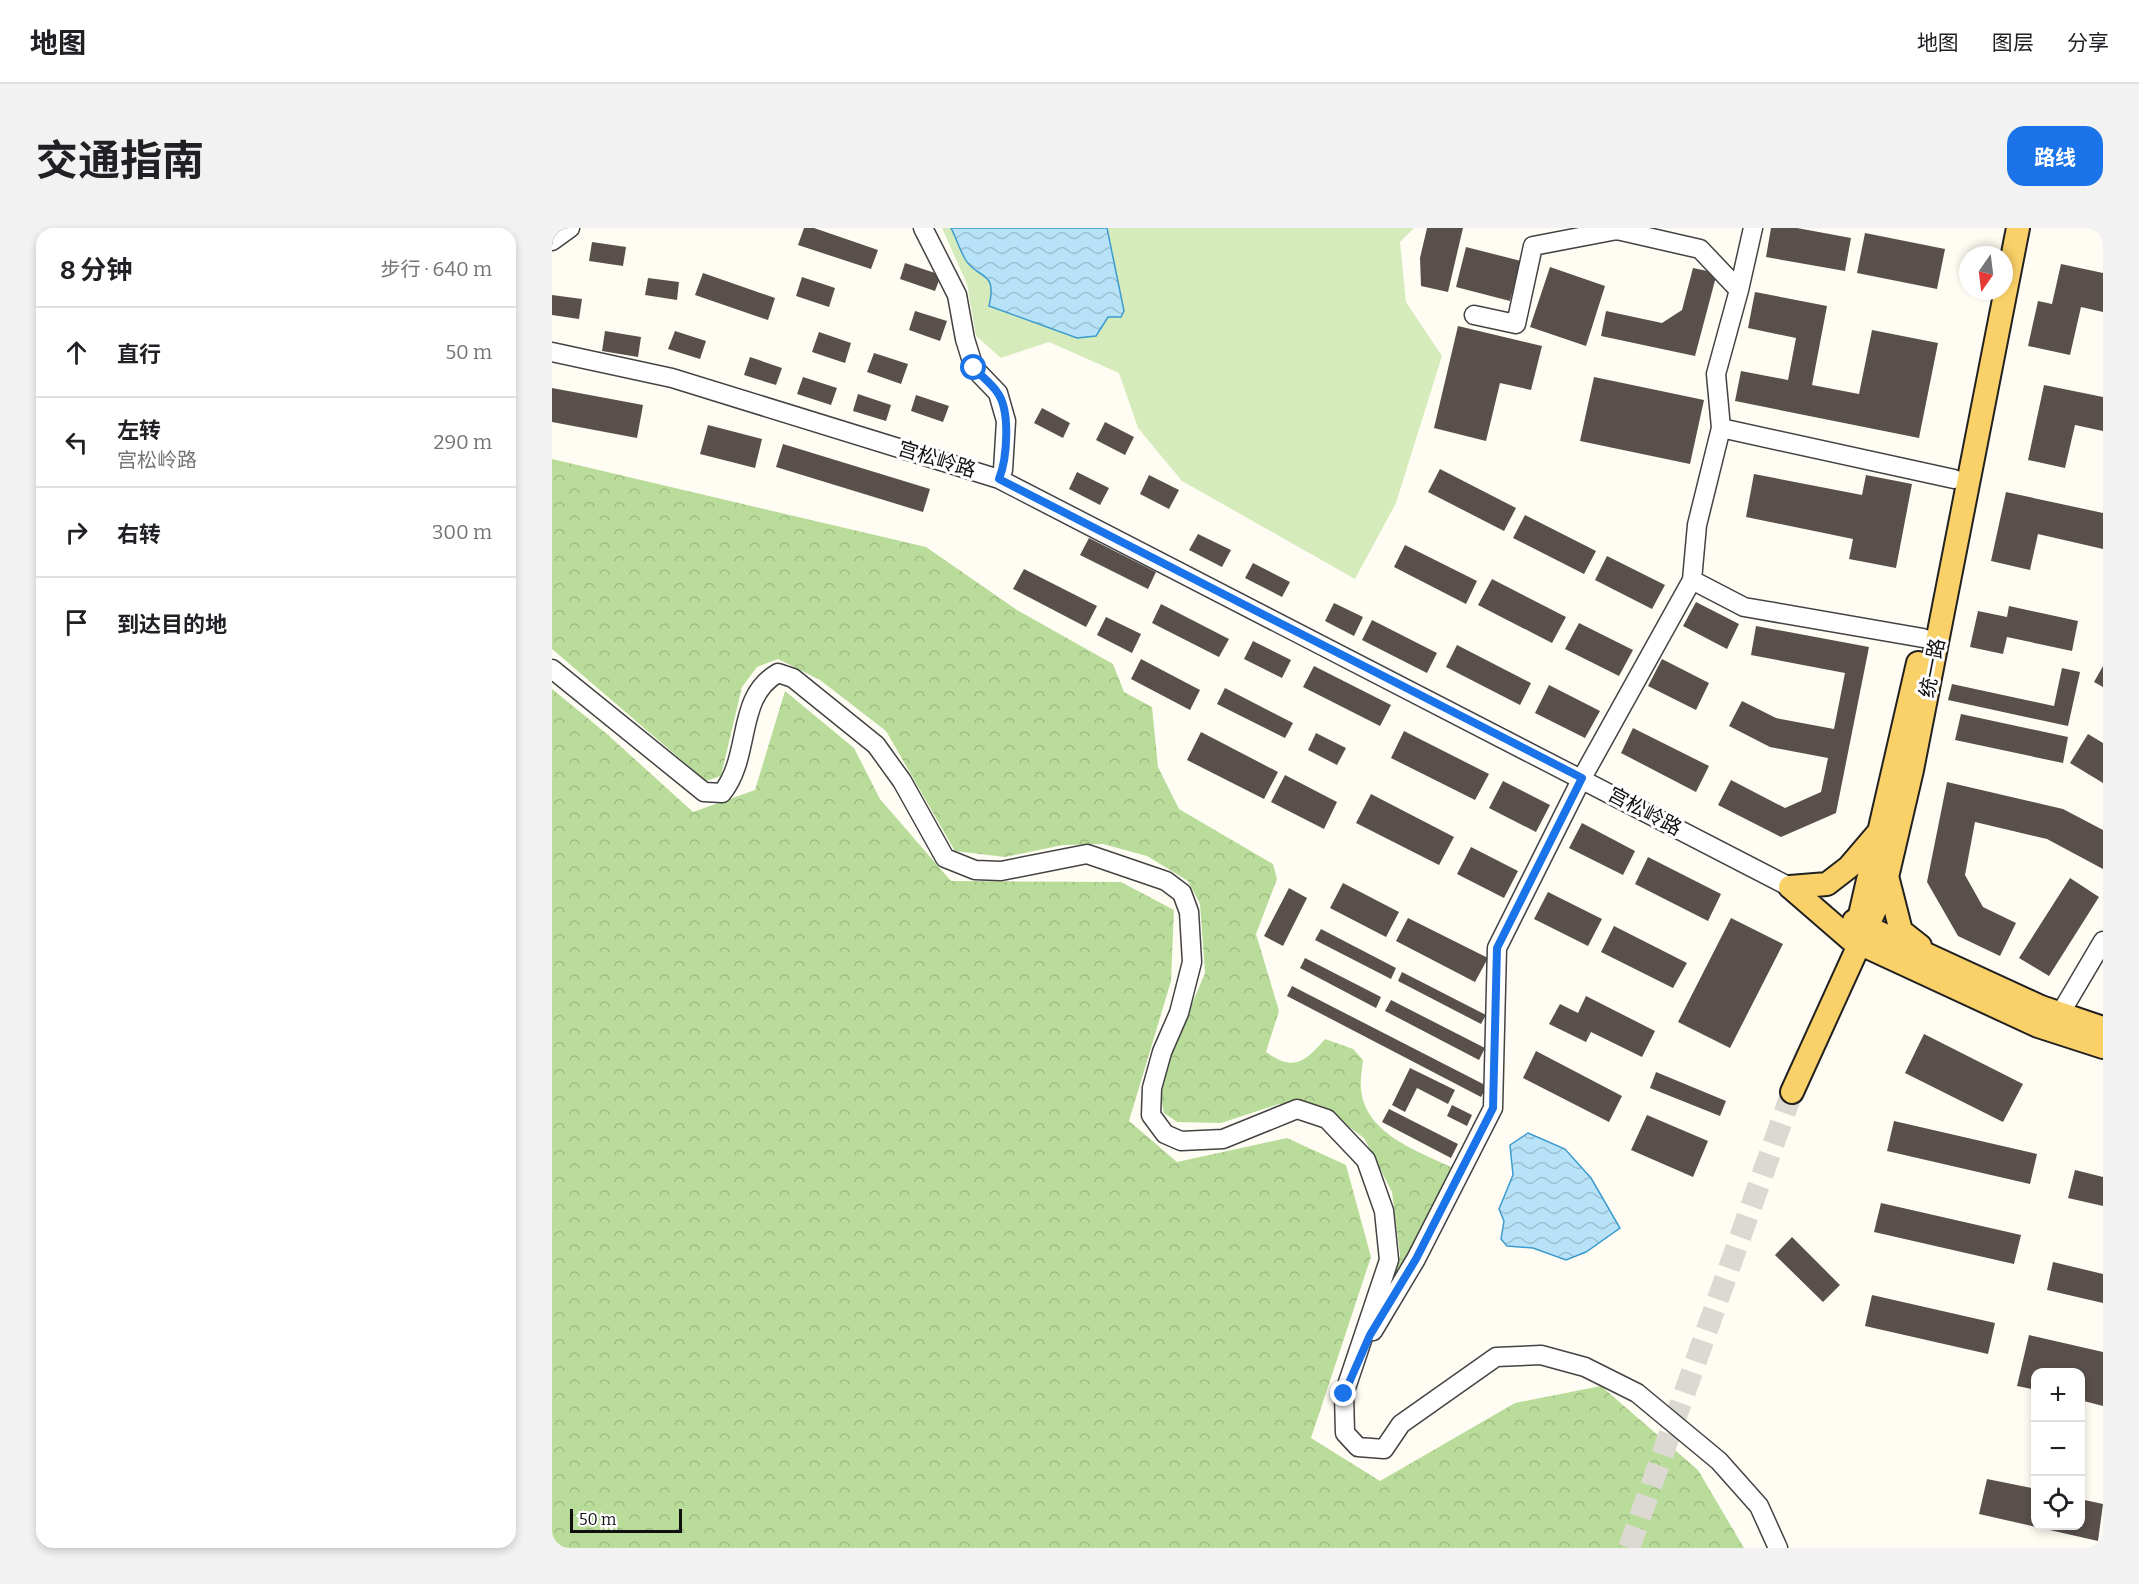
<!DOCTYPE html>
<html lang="zh">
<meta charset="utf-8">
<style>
:root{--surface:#fff;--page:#f2f2f2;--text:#202124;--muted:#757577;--line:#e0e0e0;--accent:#1a73e8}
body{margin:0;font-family:Bitter,"Noto Sans SC",serif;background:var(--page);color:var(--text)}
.controls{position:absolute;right:18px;bottom:18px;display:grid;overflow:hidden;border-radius:12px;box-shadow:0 3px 9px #0003}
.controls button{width:54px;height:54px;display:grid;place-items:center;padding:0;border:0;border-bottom:2px solid var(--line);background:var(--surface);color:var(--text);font:30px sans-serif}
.compass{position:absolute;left:1407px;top:18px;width:54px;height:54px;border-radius:50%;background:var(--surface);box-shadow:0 3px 9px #0003;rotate:194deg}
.scale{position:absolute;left:18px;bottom:15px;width:112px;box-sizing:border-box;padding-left:6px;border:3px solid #101010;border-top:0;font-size:16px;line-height:21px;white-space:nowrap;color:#101010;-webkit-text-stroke:4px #fff;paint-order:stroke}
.stop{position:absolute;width:18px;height:18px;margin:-14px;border:4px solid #1a73e8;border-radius:50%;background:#fff}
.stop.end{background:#1a73e8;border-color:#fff;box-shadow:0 2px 6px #0008}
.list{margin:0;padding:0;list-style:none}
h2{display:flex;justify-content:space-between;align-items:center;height:78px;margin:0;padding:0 24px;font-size:26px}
h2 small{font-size:20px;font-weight:400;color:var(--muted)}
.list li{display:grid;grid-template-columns:39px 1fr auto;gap:18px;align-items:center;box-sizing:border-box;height:90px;padding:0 24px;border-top:2px solid var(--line)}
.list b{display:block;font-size:22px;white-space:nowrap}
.list p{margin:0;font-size:20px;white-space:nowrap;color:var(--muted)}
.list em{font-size:20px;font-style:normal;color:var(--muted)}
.icon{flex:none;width:33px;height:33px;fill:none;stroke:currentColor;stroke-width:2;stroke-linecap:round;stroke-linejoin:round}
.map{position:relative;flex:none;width:1551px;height:1320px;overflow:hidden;border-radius:18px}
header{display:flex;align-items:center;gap:36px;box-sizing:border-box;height:84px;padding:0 30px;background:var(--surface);border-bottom:2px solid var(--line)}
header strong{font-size:28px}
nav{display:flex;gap:33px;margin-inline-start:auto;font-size:21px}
.intro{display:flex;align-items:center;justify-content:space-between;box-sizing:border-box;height:144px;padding:0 36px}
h1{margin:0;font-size:42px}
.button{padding:15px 27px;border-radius:18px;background:var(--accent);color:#fff;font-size:21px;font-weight:700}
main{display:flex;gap:36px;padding:0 36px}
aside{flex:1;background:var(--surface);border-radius:18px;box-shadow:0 3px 9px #0003}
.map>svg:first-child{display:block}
</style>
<header>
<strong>地图</strong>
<nav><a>地图</a><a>图层</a><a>分享</a></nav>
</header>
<div class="intro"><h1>交通指南</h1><a class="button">路线</a></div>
<main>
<aside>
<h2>8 分钟<small>步行 · 640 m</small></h2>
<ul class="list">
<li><svg class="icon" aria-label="ahead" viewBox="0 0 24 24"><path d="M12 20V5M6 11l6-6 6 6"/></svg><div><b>直行</b></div><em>50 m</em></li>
<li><svg class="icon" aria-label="left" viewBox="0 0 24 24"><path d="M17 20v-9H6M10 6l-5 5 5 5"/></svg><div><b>左转</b><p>宫松岭路</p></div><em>290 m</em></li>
<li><svg class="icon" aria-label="right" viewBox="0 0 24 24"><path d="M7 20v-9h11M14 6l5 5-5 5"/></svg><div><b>右转</b></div><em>300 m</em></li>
<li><svg class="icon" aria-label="arrive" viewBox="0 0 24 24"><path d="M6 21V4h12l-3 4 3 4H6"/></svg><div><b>到达目的地</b></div></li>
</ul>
</aside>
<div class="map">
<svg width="1551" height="1320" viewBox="0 0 1551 1320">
<defs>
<pattern id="forest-crowns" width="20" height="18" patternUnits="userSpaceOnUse" patternTransform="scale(1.5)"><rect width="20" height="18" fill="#badc9a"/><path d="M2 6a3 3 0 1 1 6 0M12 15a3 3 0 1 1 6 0" fill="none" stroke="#9fbc84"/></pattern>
<pattern id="water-waves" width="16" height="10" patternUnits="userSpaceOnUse" patternTransform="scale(1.5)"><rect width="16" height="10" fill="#b7e2f7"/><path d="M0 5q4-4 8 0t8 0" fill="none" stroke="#9cc1d3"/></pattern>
</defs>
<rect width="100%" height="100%" fill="#fffcf3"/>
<path fill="url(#forest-crowns)" d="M0,231L374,319L465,382L561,436L572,464L600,479L606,539L627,581L721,636L725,651L704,706L727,783L714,824C742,844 753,834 773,811L801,821L811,832C810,841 808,852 809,861C813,906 866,923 901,940L838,1068L848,1027L840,964L812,910L769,878L727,876L669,895L625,894L612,885L606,856L653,745L648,676L636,653L595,628L551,616L511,617L453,629L403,623L334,503L268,452L226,431L205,439L190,459L169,548L154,553L0,421Z
M0,461L55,506L141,584L203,562L233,463L302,520L328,571L399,653L569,654L622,682L619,753L577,893L625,934L735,910L794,937L819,1029L759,1210L828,1253L963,1175L1049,1158L1146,1242L1192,1320H0Z"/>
<path fill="#d6ebbb" d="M390,0H862L848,14L854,74L890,128L844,275L803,351L630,253L586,200L567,145L497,114L449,130L424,108L415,56Z"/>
<path fill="url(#water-waves)" stroke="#3c9bcf" stroke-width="1.5" d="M399,0H555L572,83L569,89H556L544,108L525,110L437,78C446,41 425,52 413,31C408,22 404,10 399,0Z
M976,905L1013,921L1039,950L1068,1000L1034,1024L1014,1032L981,1020L955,1018L949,1011L952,993L947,981L961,947L958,917Z"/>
<path fill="#59504c" d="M252,0H262L326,22L319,41L246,17Z
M875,0H911L896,64L869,58L868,30Z
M1219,0H1245L1299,10L1293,43L1214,29Z
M1313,5L1393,21L1385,61L1305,45Z
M40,14L74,19L71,38L37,33Z
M914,19L969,33L958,73L904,59Z
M353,35L389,47L383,63L348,51Z
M1509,36L1551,45V84L1529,79L1518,127L1476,118L1486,73L1500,76Z
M998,39L1053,58L1034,118L978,99Z
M1141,40L1165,45L1143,128L1049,108L1054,83L1110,95L1130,82Z
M151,45L223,70L216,92L143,67Z
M250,49L283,60L277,79L244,68Z
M96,50L127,54L125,72L93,67Z
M1203,64L1275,78L1260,157L1307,166L1320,102L1386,115L1367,210L1183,173L1189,143L1236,152L1244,110L1196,100Z
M0,67L30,71L27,91L0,87Z
M363,83L395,93L388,113L357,102Z
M906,98L990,118L979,162L948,155L934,213L882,200Z
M53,103L89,109L86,129L50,123Z
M123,103L154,113L148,131L116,121Z
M267,104L299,115L293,135L260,124Z
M322,125L356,136L349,156L315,144Z
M198,129L230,140L224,157L192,147Z
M251,149L285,160L279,177L245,166Z
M1042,149L1152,172L1138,236L1028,213Z
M1492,157L1551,169V203L1523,197L1513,240L1476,232Z
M0,160L91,177L85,210L0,194Z
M306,166L339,177L334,193L301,183Z
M364,167L397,178L391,194L359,183Z
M490,180L518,195L511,210L482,195Z
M553,194L582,209L573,227L544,212Z
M156,197L210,211L203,240L148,226Z
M231,216L378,261L371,284L224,239Z
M888,241L964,280L952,303L876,264Z
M525,244L557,260L548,277L517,261Z
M1202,246L1310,267L1314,247L1360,256L1344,340L1297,331L1301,311L1194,289Z
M597,247L627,262L617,281L588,266Z
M1454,264L1551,285V321L1486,306L1478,342L1439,333Z
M973,287L1044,323L1032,346L961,310Z
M646,306L679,322L670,339L637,322Z
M537,310L604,344L596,361L528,327Z
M853,317L925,353L914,376L842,339Z
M1055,328L1113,357L1100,381L1043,352Z
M701,335L738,354L730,369L693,350Z
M472,341L545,378L534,399L461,361Z
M940,351L1014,389L1000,415L926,377Z
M1144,374L1187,396L1175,421L1131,398Z
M782,375L811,389L802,408L773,393Z
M609,376L677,411L667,429L600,395Z
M1457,378L1526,393L1520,423L1455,409L1451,426L1418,419L1426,383L1455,389Z
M554,389L589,406L580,425L545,407Z
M820,392L885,425L875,445L810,412Z
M1027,395L1081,422L1067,448L1013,421Z
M1204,398L1317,419L1284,585L1229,609L1166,577L1179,552L1233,580L1269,564L1276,530L1218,519L1177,498L1190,473L1224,490L1282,501L1293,445L1199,427Z
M701,413L739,432L730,450L692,431Z
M905,417L979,455L968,477L894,439Z
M589,431L648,462L638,482L579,451Z
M1110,431L1157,455L1144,482L1096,458Z
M762,438L839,477L828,498L751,459Z
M1551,438V459L1542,454Z
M1510,440L1528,444L1516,498L1396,472L1400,456L1502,478Z
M997,457L1048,483L1033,510L983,485Z
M673,460L741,495L733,510L665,476Z
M1409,486L1516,509L1511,535L1403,512Z
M1081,500L1157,538L1144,564L1069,525Z
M852,503L937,546L923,572L839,530Z
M649,504L726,544L712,571L635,532Z
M764,505L794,520L785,537L756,522Z
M1536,506L1551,515V555L1518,535Z
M733,547L785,574L772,601L719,574Z
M951,553L998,577L984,604L937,580Z
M1395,554L1511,581L1551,602V641L1495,611L1423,594L1413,647L1431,679L1464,695L1448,728L1406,708L1375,654Z
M819,566L902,609L887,637L804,595Z
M1030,595L1083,623L1071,647L1017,620Z
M919,619L966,643L952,670L905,646Z
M1096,629L1169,666L1156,693L1083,656Z
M1518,650L1547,669L1497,748L1467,730Z
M791,655L847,684L834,709L778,680Z
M737,660L755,670L731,718L712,708Z
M996,664L1050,691L1036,718L982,691Z
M856,690L936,730L923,754L844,713Z
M1179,690L1231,716L1178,820L1126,794Z
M1062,698L1135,735L1121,760L1049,724Z
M769,701L844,740L839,751L763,712Z
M753,730L829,769L824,780L748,740Z
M850,744L934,787L929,796L846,753Z
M740,758L935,858L929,869L735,768Z
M1034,768L1103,803L1090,829L1039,804L1034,814L997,796L1008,776L1026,785Z
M839,772L933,820L927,832L833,783Z
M1372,806L1471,856L1451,894L1353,845Z
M984,823L1070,868L1057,894L971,850Z
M858,840L903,862L896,876L865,860L853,884L840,877Z
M1104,844L1174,873L1168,888L1098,860Z
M900,877L920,887L915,898L895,888Z
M837,881L906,916L899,930L830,894Z
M1095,887L1156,913L1141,949L1079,922Z
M1342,893L1485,926L1478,956L1335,923Z
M1523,942L1551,949V978L1516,970Z
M1329,975L1469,1007L1462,1036L1322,1004Z
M1240,1009L1288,1057L1271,1074L1223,1027Z
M1501,1034L1551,1046V1075L1495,1062Z
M1320,1067L1443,1095L1436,1126L1313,1098Z
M1477,1107L1551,1124V1178L1528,1172V1144H1484V1162L1465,1158Z
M1435,1251L1484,1261V1298H1528V1271L1551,1276L1546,1313L1427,1286Z"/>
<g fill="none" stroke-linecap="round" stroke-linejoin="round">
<path stroke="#dbd9d1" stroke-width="22" stroke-dasharray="22 11" stroke-linecap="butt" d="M1077,1320L1240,864"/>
<defs>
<path id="minor" d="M371,0L405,67L413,111L422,140L446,165L454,193L451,242L447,251
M0,13L18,0
M1187,62L1201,0
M0,124L120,150L447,251L1238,659
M1169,200L1402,251
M1140,352L1192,379L1371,410
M0,441L152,564L170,565C200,528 183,469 226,445L241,450L324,517L350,553L393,630L423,642L449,643L535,626L614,653L630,665L637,684L640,734L627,785L610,824L600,860L599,887L613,906L629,913L671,911L745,881L775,891L814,932L832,983L837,1032L792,1166L793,1205L806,1219L832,1221L849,1196L944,1129L989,1127L1033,1139L1085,1165L1167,1233L1207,1278L1226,1320
M1509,798L1508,786L1551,713
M821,1103L864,1031L941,880L945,720L1030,550L1140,352L1145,297L1169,200L1164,146L1187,62L1148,21L1065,2L981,18L964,96L922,87"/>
<path id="major" d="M1335,648L1349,703L1368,718
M1238,659L1298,711L1486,798L1551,819
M1238,659L1275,656L1297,639L1326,605
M1308,687L1366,435
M1302,693L1489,779L1551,800
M1240,864L1332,662L1360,542L1466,0"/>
</defs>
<use href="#minor" stroke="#434343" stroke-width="21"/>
<use href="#major" stroke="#212121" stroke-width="26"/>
<use href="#minor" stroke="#fff" stroke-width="18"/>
<use href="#major" stroke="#fad068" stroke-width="22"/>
</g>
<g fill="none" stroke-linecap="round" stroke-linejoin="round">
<path stroke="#1a73e8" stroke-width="8" d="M422,140C429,148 439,155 445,164C459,182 455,231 447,251L1030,550L945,720L941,880L864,1031L818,1107L792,1166"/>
</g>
<g text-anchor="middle" stroke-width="6" stroke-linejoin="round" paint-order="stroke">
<g font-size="20" fill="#101010" stroke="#fff">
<text transform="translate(385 231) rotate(17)" y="7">宫松岭路</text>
<text transform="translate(1380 440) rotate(-79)" y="7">统一路</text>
<text transform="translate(1093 583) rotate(28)" y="7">宫松岭路</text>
</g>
</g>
</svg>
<div class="controls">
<button>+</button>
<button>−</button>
<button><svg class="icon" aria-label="locate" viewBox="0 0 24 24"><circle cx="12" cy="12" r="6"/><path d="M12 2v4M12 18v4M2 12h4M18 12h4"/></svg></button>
</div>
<svg class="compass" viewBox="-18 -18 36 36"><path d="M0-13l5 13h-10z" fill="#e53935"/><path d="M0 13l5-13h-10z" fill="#757577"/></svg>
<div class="scale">50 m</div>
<div class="stop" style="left:422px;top:140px"></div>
<div class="stop end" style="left:792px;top:1166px"></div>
</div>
</main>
